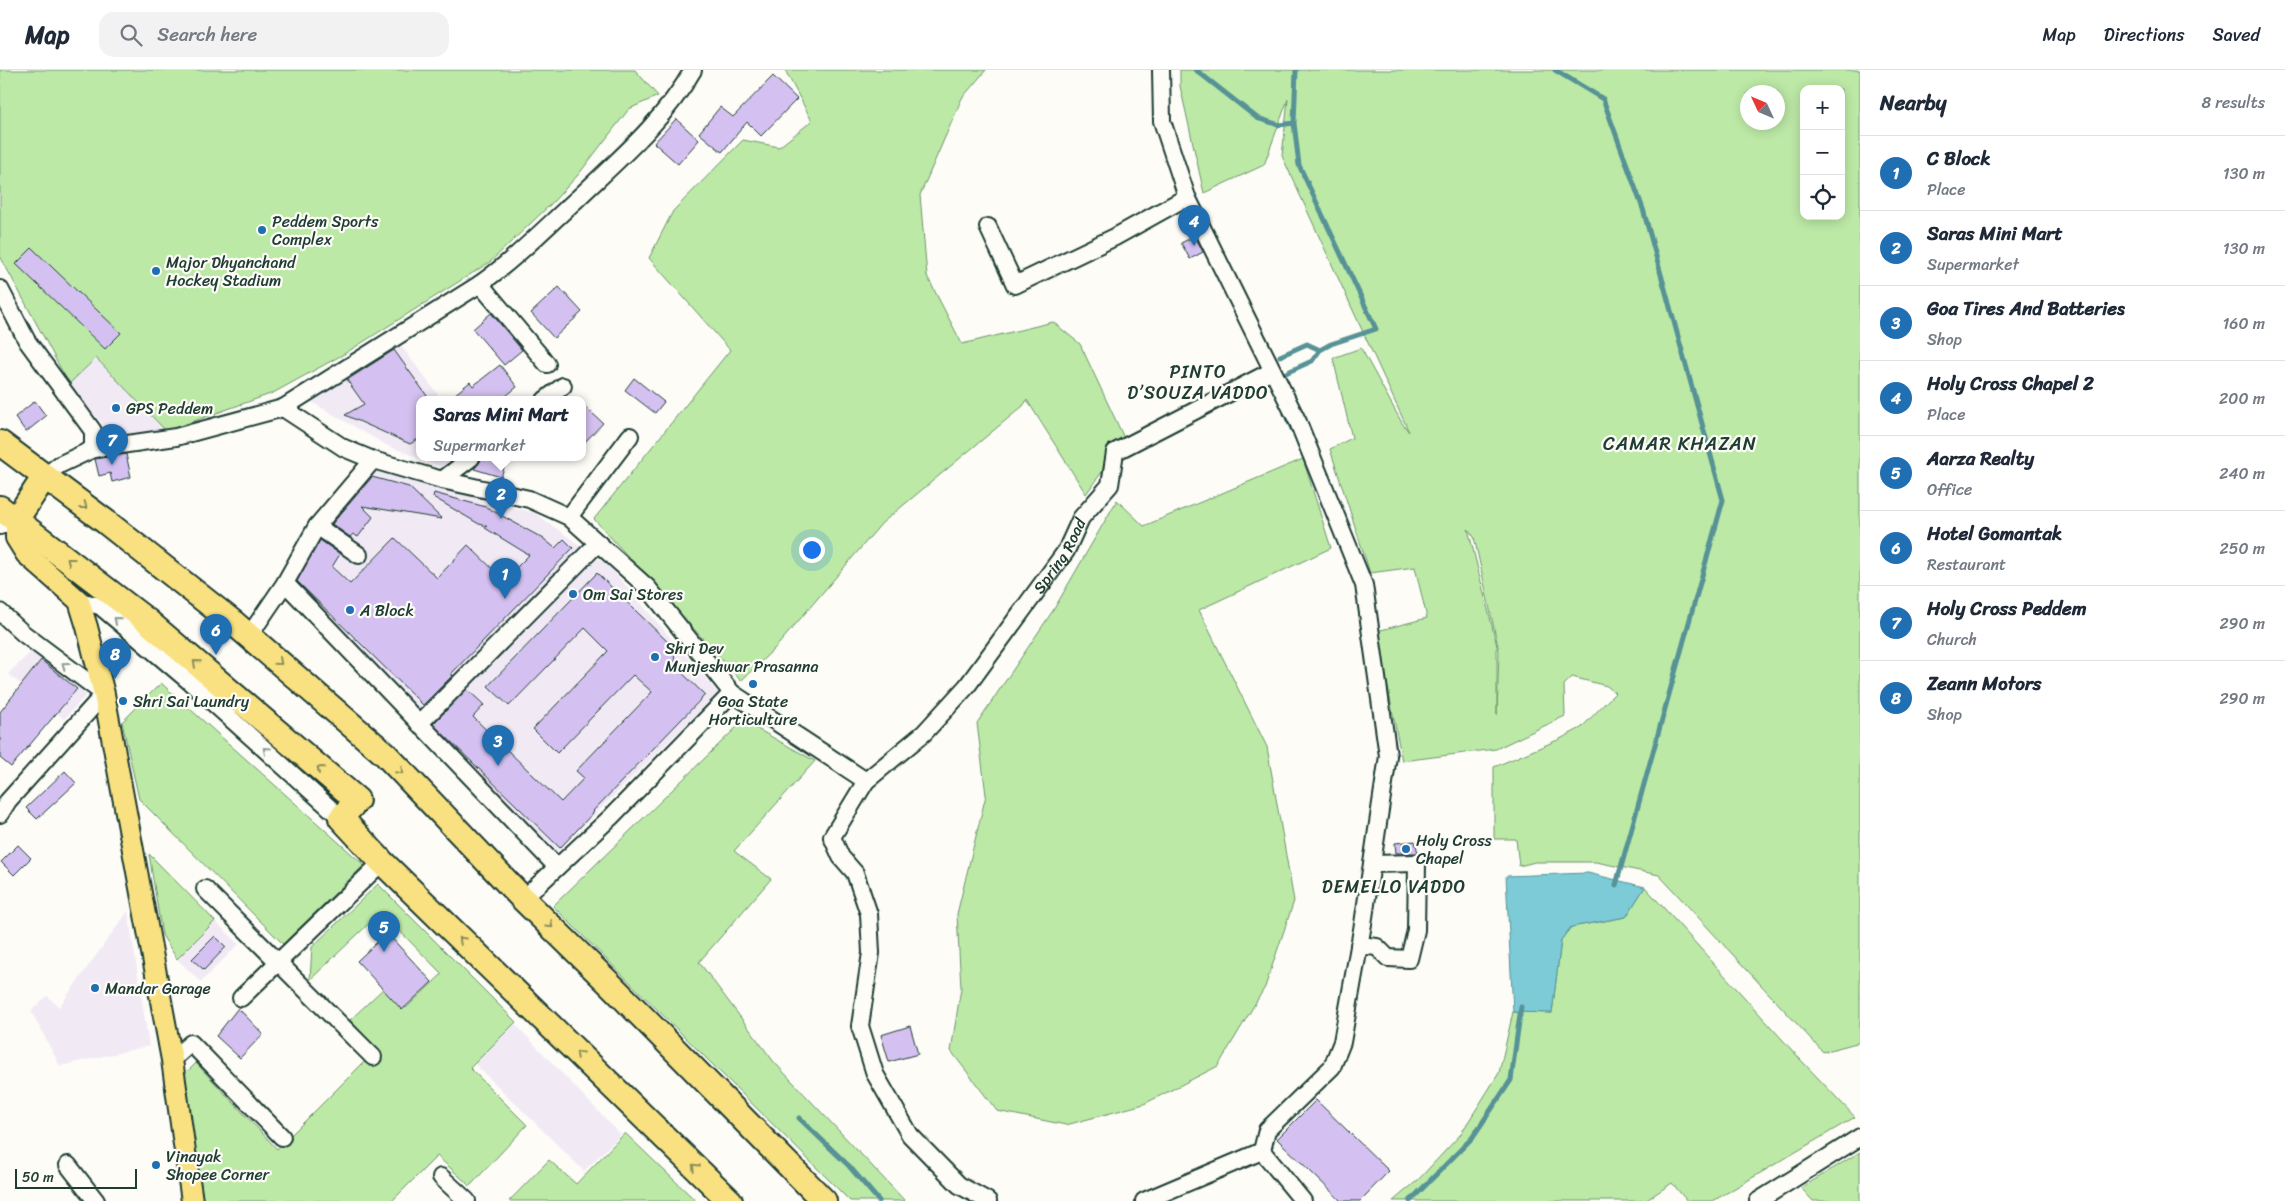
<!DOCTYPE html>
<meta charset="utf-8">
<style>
:root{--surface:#fff;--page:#f2f2f3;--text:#1f2937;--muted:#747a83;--line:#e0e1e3;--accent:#1f6fb2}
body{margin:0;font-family:Sriracha,sans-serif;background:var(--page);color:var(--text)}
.controls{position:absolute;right:15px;top:15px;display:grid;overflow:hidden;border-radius:10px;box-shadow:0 2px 12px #0003}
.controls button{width:45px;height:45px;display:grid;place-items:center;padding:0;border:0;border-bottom:1px solid var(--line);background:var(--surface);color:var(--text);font:25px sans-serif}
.compass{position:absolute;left:1740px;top:15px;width:45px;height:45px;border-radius:50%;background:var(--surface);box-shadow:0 2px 12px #0003;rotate:314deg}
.scale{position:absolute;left:15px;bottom:12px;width:122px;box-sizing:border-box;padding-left:5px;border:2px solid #1f3d34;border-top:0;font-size:14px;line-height:18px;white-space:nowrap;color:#1f3d34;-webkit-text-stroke:4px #fdfcf7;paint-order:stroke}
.you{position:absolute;left:811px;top:479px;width:18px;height:18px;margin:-12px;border:4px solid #fff;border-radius:50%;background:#1a73e8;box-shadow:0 0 0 8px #1a73e833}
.badge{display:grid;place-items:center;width:32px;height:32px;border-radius:50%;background:var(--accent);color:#fff;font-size:16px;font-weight:700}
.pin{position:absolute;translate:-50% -41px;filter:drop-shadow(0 1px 2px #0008)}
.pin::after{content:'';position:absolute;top:26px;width:18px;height:15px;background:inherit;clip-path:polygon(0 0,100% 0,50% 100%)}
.popup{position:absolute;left:416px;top:326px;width:170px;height:65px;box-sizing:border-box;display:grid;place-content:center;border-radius:10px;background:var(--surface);filter:drop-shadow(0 1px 4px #0005);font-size:16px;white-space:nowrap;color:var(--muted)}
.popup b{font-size:19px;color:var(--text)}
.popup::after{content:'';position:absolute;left:50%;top:100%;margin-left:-10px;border:10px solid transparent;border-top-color:var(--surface)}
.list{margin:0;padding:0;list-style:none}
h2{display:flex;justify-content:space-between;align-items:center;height:65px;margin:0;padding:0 20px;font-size:21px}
h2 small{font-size:16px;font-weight:400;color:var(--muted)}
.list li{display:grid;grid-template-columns:32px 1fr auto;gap:15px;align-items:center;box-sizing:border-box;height:75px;padding:0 20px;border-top:1px solid var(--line)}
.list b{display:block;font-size:19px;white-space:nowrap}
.list p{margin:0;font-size:16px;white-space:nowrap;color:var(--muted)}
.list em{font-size:16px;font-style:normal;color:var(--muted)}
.icon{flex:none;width:28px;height:28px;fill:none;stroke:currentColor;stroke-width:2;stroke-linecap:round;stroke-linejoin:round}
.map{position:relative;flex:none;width:1860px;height:1131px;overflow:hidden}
header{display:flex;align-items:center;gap:30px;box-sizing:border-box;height:70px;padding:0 25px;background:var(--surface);border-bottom:1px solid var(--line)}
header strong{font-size:24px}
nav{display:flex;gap:28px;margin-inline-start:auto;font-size:18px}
.search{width:350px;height:45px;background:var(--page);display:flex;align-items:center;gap:12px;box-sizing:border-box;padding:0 18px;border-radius:15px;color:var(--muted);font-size:19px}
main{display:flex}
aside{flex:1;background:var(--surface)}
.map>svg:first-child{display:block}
</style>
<header>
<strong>Map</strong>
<div class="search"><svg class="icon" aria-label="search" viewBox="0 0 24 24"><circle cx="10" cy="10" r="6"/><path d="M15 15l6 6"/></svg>Search here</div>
<nav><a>Map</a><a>Directions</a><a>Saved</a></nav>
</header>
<main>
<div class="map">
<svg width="1860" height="1131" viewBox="0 0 1860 1131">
<rect width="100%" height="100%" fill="#fdfcf7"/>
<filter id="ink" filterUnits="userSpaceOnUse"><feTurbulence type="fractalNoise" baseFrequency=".02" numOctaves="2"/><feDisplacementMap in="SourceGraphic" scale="10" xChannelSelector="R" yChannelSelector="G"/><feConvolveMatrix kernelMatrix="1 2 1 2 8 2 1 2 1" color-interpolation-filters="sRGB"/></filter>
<g filter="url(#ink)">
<path fill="#f1eaf5" d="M399,273L442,330H420V388H467L451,401L386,375L308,330Z
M96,288L166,361L114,368L69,314Z
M369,399L535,443L610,497L718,623L557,782L290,510Z
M35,578L90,621L64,649L8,604Z
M128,841L149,976L60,996L31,941L47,926L59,937Z
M215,851L239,874L201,912L177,889Z
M515,954L621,1065L584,1101L473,992Z"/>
<path fill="#bce9a6" stroke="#6e936d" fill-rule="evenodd" d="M0,0H635L658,26L629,39L578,105L552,133L490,192L344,284L273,323L166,361L96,288L69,314L0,186Z
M785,0H986L962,28L920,125L927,206L962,274L1053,252L1080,274L1125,370L1086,424L1027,330L1023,336L882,453L777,576L741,611L594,449L730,280L649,188L673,141L743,70L779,77L812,51Z
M1180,0H1860V972L1823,982L1659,805L1596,792H1535L1519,796L1516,769H1494V697L1560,669L1581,658L1615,623L1607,616L1572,607L1564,615L1565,646L1496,679L1402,691L1377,561L1427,548L1415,497L1370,503L1330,379L1352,368L1333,288L1361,278L1402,353L1409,362L1282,86L1288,29L1264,95L1204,123L1180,16ZM1804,19H1841V146H1804ZM1748,22H1778V52H1748ZM1468,459L1474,467L1499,581L1497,645V576Z
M1303,389L1331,478L1199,540L1267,677L1294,831L1265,917L1218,996L1144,1034L1066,1055L997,1041L951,981L961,918L957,844L986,725L977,653L1054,539L1117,430L1144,456Z
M161,613L364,795L283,874L139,729L122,652Z
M743,651L815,691L734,781L771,809L699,892L774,992L905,1131H850L553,836Z
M149,784L215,851L177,889L162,865Z
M378,814L516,952L470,998L527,1055L470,1116L437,1086L392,1131H202L198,1112L185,1004L196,993L277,1079L377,979L350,950L384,918L406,938L442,904L381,842L310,910L312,877Z
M1645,817L1799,988L1855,1047L1713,1131H1687L1672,1113L1645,1131H1393L1418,1110L1460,1065L1499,1003L1513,942L1552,943L1561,870L1571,857L1626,847Z
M625,1063L696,1131H509L549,1090L576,1114Z
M1860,1082V1131H1813L1801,1118Z"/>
<path fill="#7bcbd7" stroke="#569296" d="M1588,803L1645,817L1626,847L1571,857L1561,870L1552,943L1513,942L1506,806Z"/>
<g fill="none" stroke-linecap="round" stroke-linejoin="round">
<path stroke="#569296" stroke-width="5" d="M1196,0L1257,48L1279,55L1294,53
M1555,0L1603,29L1643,139L1723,430L1616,815
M1280,286L1307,274L1320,280
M1277,307L1312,291L1320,280L1331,274L1376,259L1299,95L1294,53L1296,0
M1285,344L1294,363
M799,1048L849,1096L879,1131
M1410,1131L1472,1068L1511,1010L1521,937"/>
</g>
<path fill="#d4c1f1" stroke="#1f3d34" d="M773,6L797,29L761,66L747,52L722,82L699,63L720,37L733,47Z
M676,49L699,70L678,94L654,73Z
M1195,166L1203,182L1190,189L1181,173Z
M32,178L121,263L105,279L16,194Z
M559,217L582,242L554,268L531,243Z
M491,243L522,280L504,295L473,259Z
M394,280L430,330H420V368L410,374L345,345L364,334L347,310Z
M500,295L517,317L501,330H448L470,312L473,316Z
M634,308L664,332L655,343L625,320Z
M35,331L46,346L26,362L15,347Z
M582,334L603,353L582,375Z
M126,384L131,407L112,412L110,403L99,406L95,389Z
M481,388H492L506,392L501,407L474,399L480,392Z
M372,407L409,417L442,449L362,436L373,447L358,467L353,464L350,467L332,454Z
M434,423L486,437L544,469L555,478L564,469L573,478L451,604L453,605L423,635L297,511L320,470L340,484L332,497L350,514L395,468L437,508L468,475L504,510L529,485L485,458L487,456L479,454L433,427Z
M597,503L673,577L676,597L705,625L593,741L594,742L560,778L433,654L467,619L484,635L473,647L561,732L584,708L576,701L652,622L633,605L557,683L533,659L608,581L585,558L509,636L488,616Z
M41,590L77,619L11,697L0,688V642Z
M65,701L76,713L37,749L26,738Z
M1415,771L1418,783H1396L1395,773Z
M18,775L31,788L14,805L1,792Z
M387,863L432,912L402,940L357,891Z
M215,866L226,877L204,900L192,889Z
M238,938L263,964L240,988L216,966Z
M910,956L918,984L889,992L881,965Z
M1316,1030L1389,1101L1360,1131H1341L1277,1069Z"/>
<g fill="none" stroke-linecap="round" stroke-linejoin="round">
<defs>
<g id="minor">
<path d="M1161,0L1162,51L1187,127L1298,352L1364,515L1388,686L1363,854L1342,972L1332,997L1267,1060L1262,1081L1303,1131"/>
<path d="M988,157L1015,215L1115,167L1187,127"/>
<path d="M480,214L547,294"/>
<path d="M0,219L27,271L93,361V379L59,395L45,406"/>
<path d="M545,330L563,316"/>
<path d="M283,338L480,214C515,189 545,158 577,129C619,89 664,51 693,0"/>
<path d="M93,379L176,367L283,338L344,378L373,390L442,410L529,429L569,447L648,518L732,623L866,711L832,767L841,787L855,803L869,844L871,883L860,956L875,1004L910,1065L959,1115L988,1131"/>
<path d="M442,410L471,388"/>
<path d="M569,447L630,366"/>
<path d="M0,456L16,450"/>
<path d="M317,456L359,485"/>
<path d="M285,513L557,797"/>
<path d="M79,531L100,536L190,612L341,748"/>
<path d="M0,542L24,564L104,624L8,731L0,744"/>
<path d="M249,566L285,513L317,456L373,390"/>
<path d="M419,654L598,473"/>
<path id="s1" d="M866,711L924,663L967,616L1066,481L1081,448L1110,415L1115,382L1272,301"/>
<path d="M205,819L373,987"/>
<path d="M523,829L611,747L732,623"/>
<path d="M1359,875L1377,877L1388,888L1409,889L1416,860L1417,793L1372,794"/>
<path d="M241,928L382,792"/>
<path d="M172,990L191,973L282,1067"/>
<path d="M68,1095L96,1131"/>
<path d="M441,1107L467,1131"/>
<path d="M1144,1131L1262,1081"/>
<path d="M1758,1131L1860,1067"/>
</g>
<path id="major" d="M16,450V468L26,484L79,531L87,557L104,624L172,990L192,1131"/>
<path id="highway" d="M0,373L106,452L235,554L386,685L523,829L613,917L824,1131
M0,438L146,550L357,730L341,748L382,792L730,1131
M16,450L45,406"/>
</defs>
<use href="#minor" stroke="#1f3d34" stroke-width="20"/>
<use href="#major" stroke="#1f3d34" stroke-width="24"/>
<use href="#highway" stroke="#1f3d34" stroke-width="28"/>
<use href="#minor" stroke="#fdfcf7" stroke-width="16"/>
<use href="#major" stroke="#f9e181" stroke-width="20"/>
<use href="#highway" stroke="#f9e181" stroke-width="24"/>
</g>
<defs><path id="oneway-chevron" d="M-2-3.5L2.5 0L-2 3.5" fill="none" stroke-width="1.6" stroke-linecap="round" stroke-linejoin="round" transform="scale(1.25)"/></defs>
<g stroke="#8c8f5a">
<use href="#oneway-chevron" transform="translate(84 436) rotate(37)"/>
<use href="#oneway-chevron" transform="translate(70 491) rotate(-142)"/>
<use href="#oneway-chevron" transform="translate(279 592) rotate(41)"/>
<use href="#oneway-chevron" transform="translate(196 593) rotate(-139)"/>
<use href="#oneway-chevron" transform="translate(320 699) rotate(-139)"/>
<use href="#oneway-chevron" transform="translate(400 701) rotate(46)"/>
<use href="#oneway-chevron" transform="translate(550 855) rotate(44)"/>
<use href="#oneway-chevron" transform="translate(462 870) rotate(-136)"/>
<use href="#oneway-chevron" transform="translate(579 984) rotate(-136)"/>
<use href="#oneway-chevron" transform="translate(695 1097) rotate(-136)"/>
</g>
<g stroke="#8e9c96">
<use href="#oneway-chevron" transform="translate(117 550) rotate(-140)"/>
<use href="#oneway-chevron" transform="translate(65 595) rotate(-144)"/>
<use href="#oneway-chevron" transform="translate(266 680) rotate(-138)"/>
</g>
</g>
<g fill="#1f6fb2" stroke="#fdfcf7" stroke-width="2">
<circle cx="262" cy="160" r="5"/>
<circle cx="156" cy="201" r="5"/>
<circle cx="116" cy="338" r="5"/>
<circle cx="573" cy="524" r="5"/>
<circle cx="350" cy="540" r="5"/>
<circle cx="655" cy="587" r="5"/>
<circle cx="753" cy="614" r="5"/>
<circle cx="123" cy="631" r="5"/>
<circle cx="1406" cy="779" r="5"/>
<circle cx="95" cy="918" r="5"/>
<circle cx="156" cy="1095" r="5"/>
</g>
<g text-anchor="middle" stroke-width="4.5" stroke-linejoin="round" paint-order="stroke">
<g font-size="16" fill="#1f3d34" stroke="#fdfcf7" text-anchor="start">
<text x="272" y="157">Peddem Sports<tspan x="272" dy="18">Complex</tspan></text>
<text x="166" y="198">Major Dhyanchand<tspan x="166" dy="18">Hockey Stadium</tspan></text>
<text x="126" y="344">GPS Peddem</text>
<text x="583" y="530">Om Sai Stores</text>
<text x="360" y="546">A Block</text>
<text x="665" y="584">Shri Dev<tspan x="665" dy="18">Munjeshwar Prasanna</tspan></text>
<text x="133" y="637">Shri Sai Laundry</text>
<text x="753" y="637" text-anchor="middle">Goa State<tspan x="753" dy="18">Horticulture</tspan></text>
<text x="1416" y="776">Holy Cross<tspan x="1416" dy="18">Chapel</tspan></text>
<text x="105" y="924">Mandar Garage</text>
<text x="166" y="1092">Vinayak<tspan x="166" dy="18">Shopee Corner</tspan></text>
</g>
<g font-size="16" fill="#1f3d34" stroke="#fdfcf7">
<text dy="6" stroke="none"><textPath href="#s1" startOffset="299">Spring Road</textPath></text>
</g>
<g font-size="18" letter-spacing="1" fill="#1f3d34" stroke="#fdfcf7">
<text x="1198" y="308">PINTO<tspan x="1198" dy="21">D’SOUZA VADDO</tspan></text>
<text x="1394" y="823">DEMELLO VADDO</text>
</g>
<g font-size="19" letter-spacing="1" fill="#1f3d34" stroke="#fdfcf7">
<text x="1680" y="380">CAMAR KHAZAN</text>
</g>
</g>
</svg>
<div class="controls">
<button>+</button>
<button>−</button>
<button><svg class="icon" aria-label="locate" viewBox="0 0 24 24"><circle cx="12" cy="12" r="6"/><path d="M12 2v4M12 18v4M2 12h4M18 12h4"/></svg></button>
</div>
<svg class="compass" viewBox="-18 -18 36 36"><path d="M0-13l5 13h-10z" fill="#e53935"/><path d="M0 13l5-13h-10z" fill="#747a83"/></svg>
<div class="scale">50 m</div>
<div class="you"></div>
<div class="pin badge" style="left:505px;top:529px">1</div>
<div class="pin badge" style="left:501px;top:449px">2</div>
<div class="popup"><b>Saras Mini Mart</b>Supermarket</div>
<div class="pin badge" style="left:498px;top:696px">3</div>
<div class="pin badge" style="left:1194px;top:176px">4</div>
<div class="pin badge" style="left:384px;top:882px">5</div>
<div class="pin badge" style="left:216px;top:585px">6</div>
<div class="pin badge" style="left:112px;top:395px">7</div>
<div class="pin badge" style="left:115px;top:609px">8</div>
</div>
<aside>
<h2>Nearby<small>8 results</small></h2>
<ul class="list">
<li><span class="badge">1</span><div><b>C Block</b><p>Place</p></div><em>130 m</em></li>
<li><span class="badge">2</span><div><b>Saras Mini Mart</b><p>Supermarket</p></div><em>130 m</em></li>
<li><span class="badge">3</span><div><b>Goa Tires And Batteries</b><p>Shop</p></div><em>160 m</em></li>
<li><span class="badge">4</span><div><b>Holy Cross Chapel 2</b><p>Place</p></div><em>200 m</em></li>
<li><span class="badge">5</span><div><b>Aarza Realty</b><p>Office</p></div><em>240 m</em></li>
<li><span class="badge">6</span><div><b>Hotel Gomantak</b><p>Restaurant</p></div><em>250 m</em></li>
<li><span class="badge">7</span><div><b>Holy Cross Peddem</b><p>Church</p></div><em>290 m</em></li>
<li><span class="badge">8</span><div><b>Zeann Motors</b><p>Shop</p></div><em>290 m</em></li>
</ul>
</aside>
</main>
